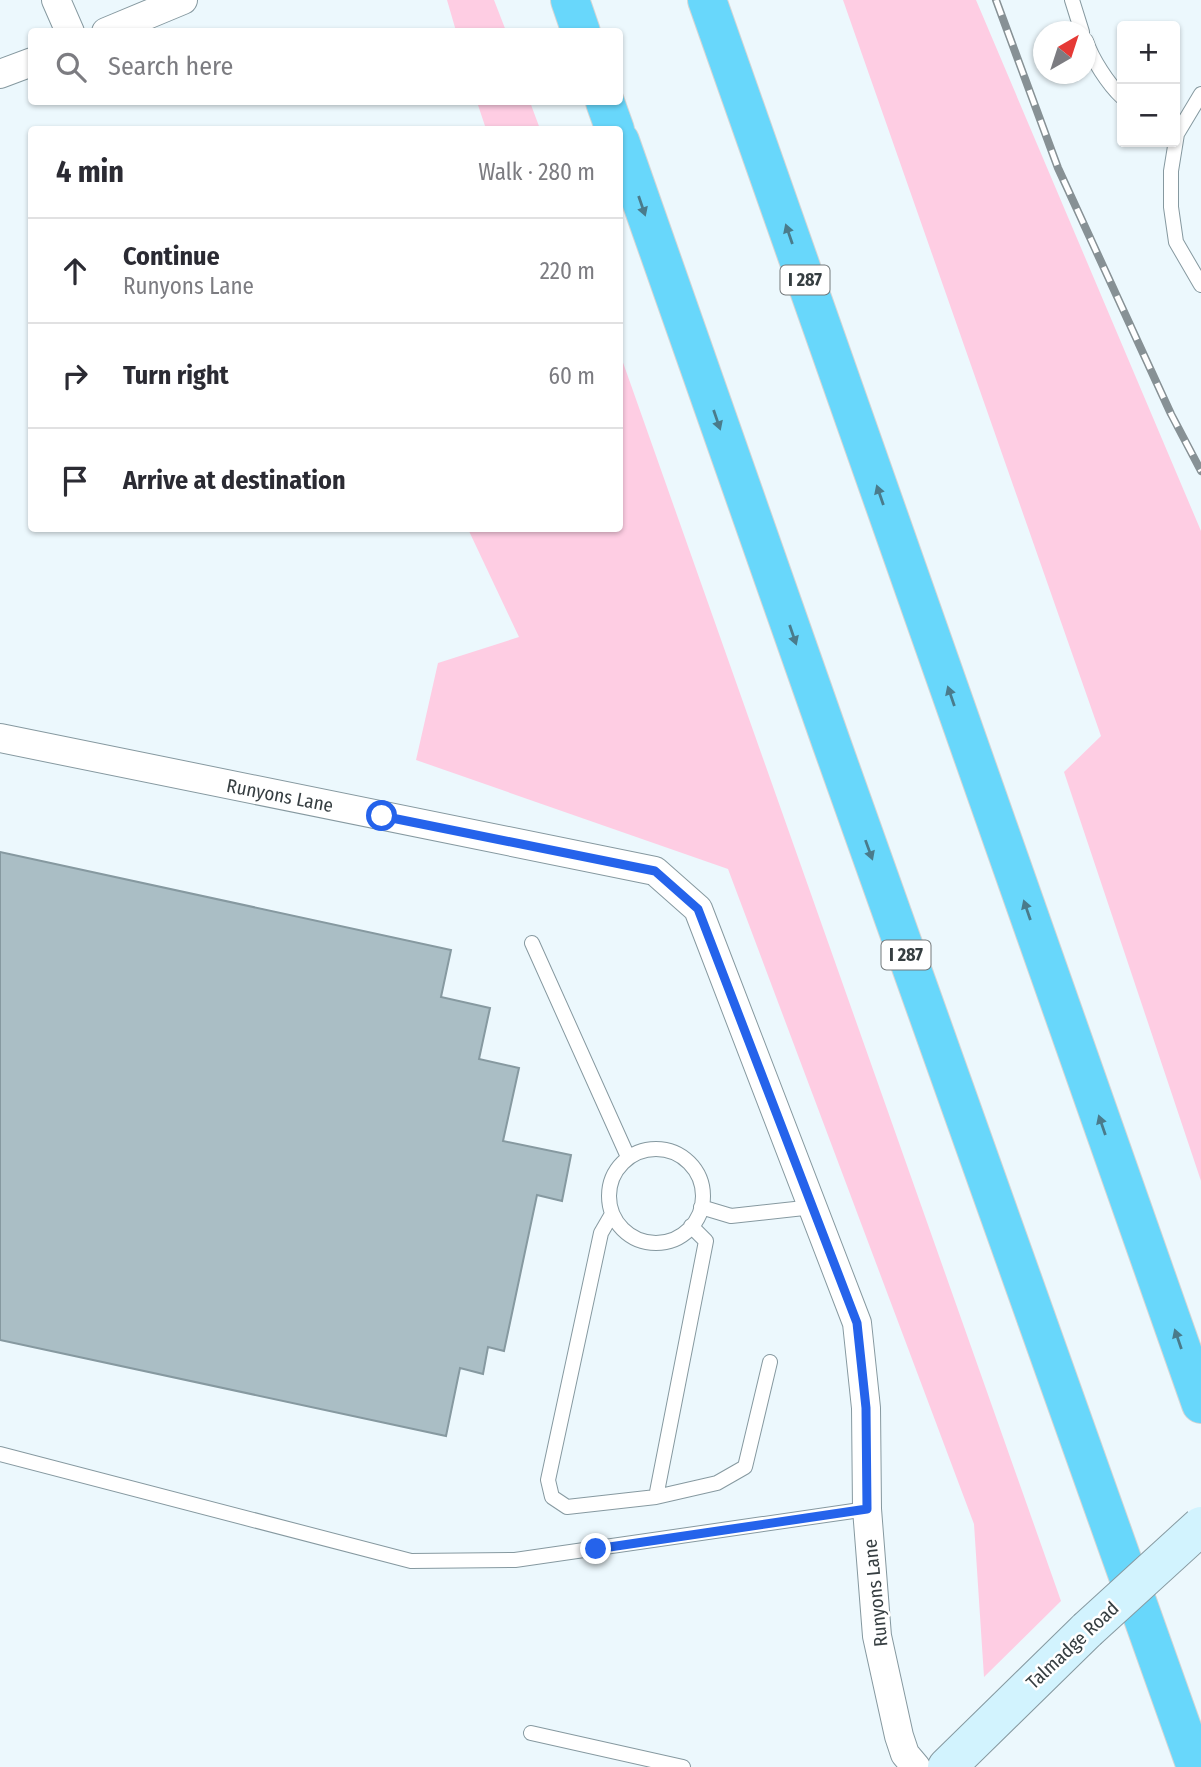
<!DOCTYPE html>
<meta charset="utf-8">
<style>
:root{--surface:#fff;--page:#f7f7f7;--text:#2b2b33;--muted:#7c7c81;--line:#e1e1e2}
body{margin:0;font-family:"Fira Sans Condensed",sans-serif;background:var(--page);color:var(--text)}
.controls{position:absolute;right:21px;top:21px;display:grid;overflow:hidden;border-radius:7px;box-shadow:0 2px 5px #0004}
.controls button{width:63px;height:63px;display:grid;place-items:center;padding:0;border:0;border-bottom:2px solid var(--line);background:var(--surface);color:var(--text);font:35px sans-serif}
.compass{position:absolute;left:1033px;top:21px;width:63px;height:63px;border-radius:50%;background:var(--surface);box-shadow:0 2px 5px #0004;rotate:39deg}
.stop{position:absolute;width:21px;height:21px;margin:-16px;border:5px solid #2563eb;border-radius:50%;background:#fff}
.stop.end{background:#2563eb;border-color:#fff;box-shadow:0 2px 7px #0008}
.list{margin:0;padding:0;list-style:none}
h2{display:flex;justify-content:space-between;align-items:center;height:91px;margin:0;padding:0 28px;font-size:30px}
h2 small{font-size:23px;font-weight:400;color:var(--muted)}
.list li{display:grid;grid-template-columns:46px 1fr auto;gap:21px;align-items:center;box-sizing:border-box;height:105px;padding:0 28px;border-top:2px solid var(--line)}
.list b{display:block;font-size:26px;white-space:nowrap}
.list p{margin:0;font-size:23px;white-space:nowrap;color:var(--muted)}
.list em{font-size:23px;font-style:normal;color:var(--muted)}
.icon{flex:none;width:38px;height:38px;fill:none;stroke:currentColor;stroke-width:2;stroke-linecap:round;stroke-linejoin:round}
.map{position:relative;flex:none;width:1201px;height:1767px;overflow:hidden}
.search{position:absolute;background:var(--surface);box-shadow:0 2px 5px #0004;left:28px;top:28px;width:595px;height:77px;display:flex;align-items:center;gap:18px;box-sizing:border-box;padding:0 24px;border-radius:7px;color:var(--muted);font-size:26px}
.panel{position:absolute;background:var(--surface);box-shadow:0 2px 5px #0004;left:28px;top:126px;width:595px;height:406px;border-radius:7px}
.map>svg:first-child{display:block}
</style>
<div class="map">
<svg width="1201" height="1767" viewBox="0 0 1201 1767">
<rect width="100%" height="100%" fill="#ecf8fd"/>
<path fill="#fecde3" d="M447,0H494L506,31H456Z
M843,0H976L1201,531V1181L1064,772L1101,736Z
M477,102H530L540,129H486Z
M620,354L1061,1601L984,1677L974,1524L728,869L416,760L438,663L519,637L468,529L620,528Z"/>
<path fill="#aabec5" stroke="#8699a0" stroke-width="2" d="M0,852L451,950L441,997L490,1008L479,1059L519,1068L503,1141L571,1155L562,1201L537,1195L504,1351L488,1347L483,1374L460,1368L446,1436L0,1340Z"/>
<g fill="none" stroke-linecap="round" stroke-linejoin="round">
<defs>
<path id="lane" d="M1072,0L1082,32
M1086,41C1092,59 1108,84 1122,97
M1201,94L1177,134L1171,171V207L1176,242L1201,285
M532,943L628,1157
M609 1196a47 47 0 1 1 94 0a47 47 0 1 1-94 0Z
M701,1207L731,1216L813,1207
M612,1214L601,1233L548,1480L552,1497L567,1507L656,1497L706,1241L691,1226
M0,1454L411,1561L515,1560L867,1509
M656,1497L717,1483L745,1467L770,1362
M531,1733L683,1767"/>
<path id="street" d="M56,0L70,32
M106,32L183,0
M0,74L32,62
M0,738L655,871L698,909L857,1323L866,1408L867,1509L877,1636L899,1736L905,1754L916,1767"/>
<path id="secondary" d="M947,1767L1087,1630"/>
<path id="highway" d="M570,0L581,32
M707,0L1201,1404
M605,102L615,130
M620,141L831,742L1196,1767"/>
</defs>
<use href="#lane" stroke="#8699a0" stroke-width="16"/>
<use href="#street" stroke="#8699a0" stroke-width="30"/>
<use href="#secondary" stroke="#8699a0" stroke-width="40"/>
<use href="#highway" stroke="#d3d5d5" stroke-width="40"/>
<use href="#lane" stroke="#fff" stroke-width="14"/>
<use href="#street" stroke="#fff" stroke-width="28"/>
<use href="#secondary" stroke="#d2f3fe" stroke-width="38"/>
<use href="#highway" stroke="#68d7fb" stroke-width="38"/>
<defs>
<path id="rail" d="M996,0L1058,168L1171,414L1201,471"/>
</defs>
<use href="#rail" stroke="#879195" stroke-width="8"/>
<use href="#rail" stroke="#fff" stroke-width="5" stroke-dasharray="16" stroke-linecap="butt"/>
<defs>
<path id="secondary-bridge" d="M1087,1630L1201,1526"/>
</defs>
<use href="#secondary-bridge" stroke="#8699a0" stroke-width="40" stroke-linecap="butt"/>
<use href="#secondary-bridge" stroke="#d2f3fe" stroke-width="38"/>
</g>
<defs><path id="oneway-solid" d="M-6-.8H1V-3.2L6.5 0L1 3.2V.8H-6Z" transform="scale(1.75)"/></defs>
<g fill="#4a7b8b">
<use href="#oneway-solid" transform="translate(642 206) rotate(71)"/>
<use href="#oneway-solid" transform="translate(789 234) rotate(-109)"/>
<use href="#oneway-solid" transform="translate(717 420) rotate(71)"/>
<use href="#oneway-solid" transform="translate(880 495) rotate(-109)"/>
<use href="#oneway-solid" transform="translate(793 635) rotate(71)"/>
<use href="#oneway-solid" transform="translate(951 696) rotate(-109)"/>
<use href="#oneway-solid" transform="translate(869 850) rotate(70)"/>
<use href="#oneway-solid" transform="translate(1027 910) rotate(-109)"/>
<use href="#oneway-solid" transform="translate(1102 1125) rotate(-109)"/>
<use href="#oneway-solid" transform="translate(1178 1339) rotate(-109)"/>
</g>
<g fill="none" stroke-linecap="round" stroke-linejoin="round">
<path stroke="#2563eb" stroke-width="9" d="M382,816L655,871L698,909L857,1323L866,1408L867,1509L596,1549"/>
</g>
<g text-anchor="middle" stroke-width="5" stroke-linejoin="round" paint-order="stroke">
<g fill="#fff" stroke="#72787a" stroke-width="2">
<rect x="780.5" y="265.5" width="49" height="29" rx="5"/>
<rect x="881.5" y="940.5" width="49" height="29" rx="5"/>
</g>
<g font-size="18" font-weight="bold" fill="#363e41">
<text x="805" y="286">I 287</text>
<text x="906" y="961">I 287</text>
</g>
<g font-size="19" fill="#363e41" stroke="#fff">
<text transform="translate(280 795) rotate(11)" y="7">Runyons Lane</text>
<text transform="translate(875 1593) rotate(-96)" y="7">Runyons Lane</text>
<text transform="translate(1072 1645) rotate(-43)" y="7">Talmadge Road</text>
</g>
</g>
</svg>
<div class="controls">
<button>+</button>
<button>−</button>
</div>
<svg class="compass" viewBox="-18 -18 36 36"><path d="M0-13l5 13h-10z" fill="#e53935"/><path d="M0 13l5-13h-10z" fill="#7c7c81"/></svg>
<div class="stop" style="left:382px;top:816px"></div>
<div class="stop end" style="left:596px;top:1549px"></div>
<div class="search"><svg class="icon" aria-label="search" viewBox="0 0 24 24"><circle cx="10" cy="10" r="6"/><path d="M15 15l6 6"/></svg>Search here</div>
<section class="panel">
<h2>4 min<small>Walk · 280 m</small></h2>
<ul class="list">
<li><svg class="icon" aria-label="ahead" viewBox="0 0 24 24"><path d="M12 20V5M6 11l6-6 6 6"/></svg><div><b>Continue</b><p>Runyons Lane</p></div><em>220 m</em></li>
<li><svg class="icon" aria-label="right" viewBox="0 0 24 24"><path d="M7 20v-9h11M14 6l5 5-5 5"/></svg><div><b>Turn right</b></div><em>60 m</em></li>
<li><svg class="icon" aria-label="arrive" viewBox="0 0 24 24"><path d="M6 21V4h12l-3 4 3 4H6"/></svg><div><b>Arrive at destination</b></div></li>
</ul>
</section>
</div>
